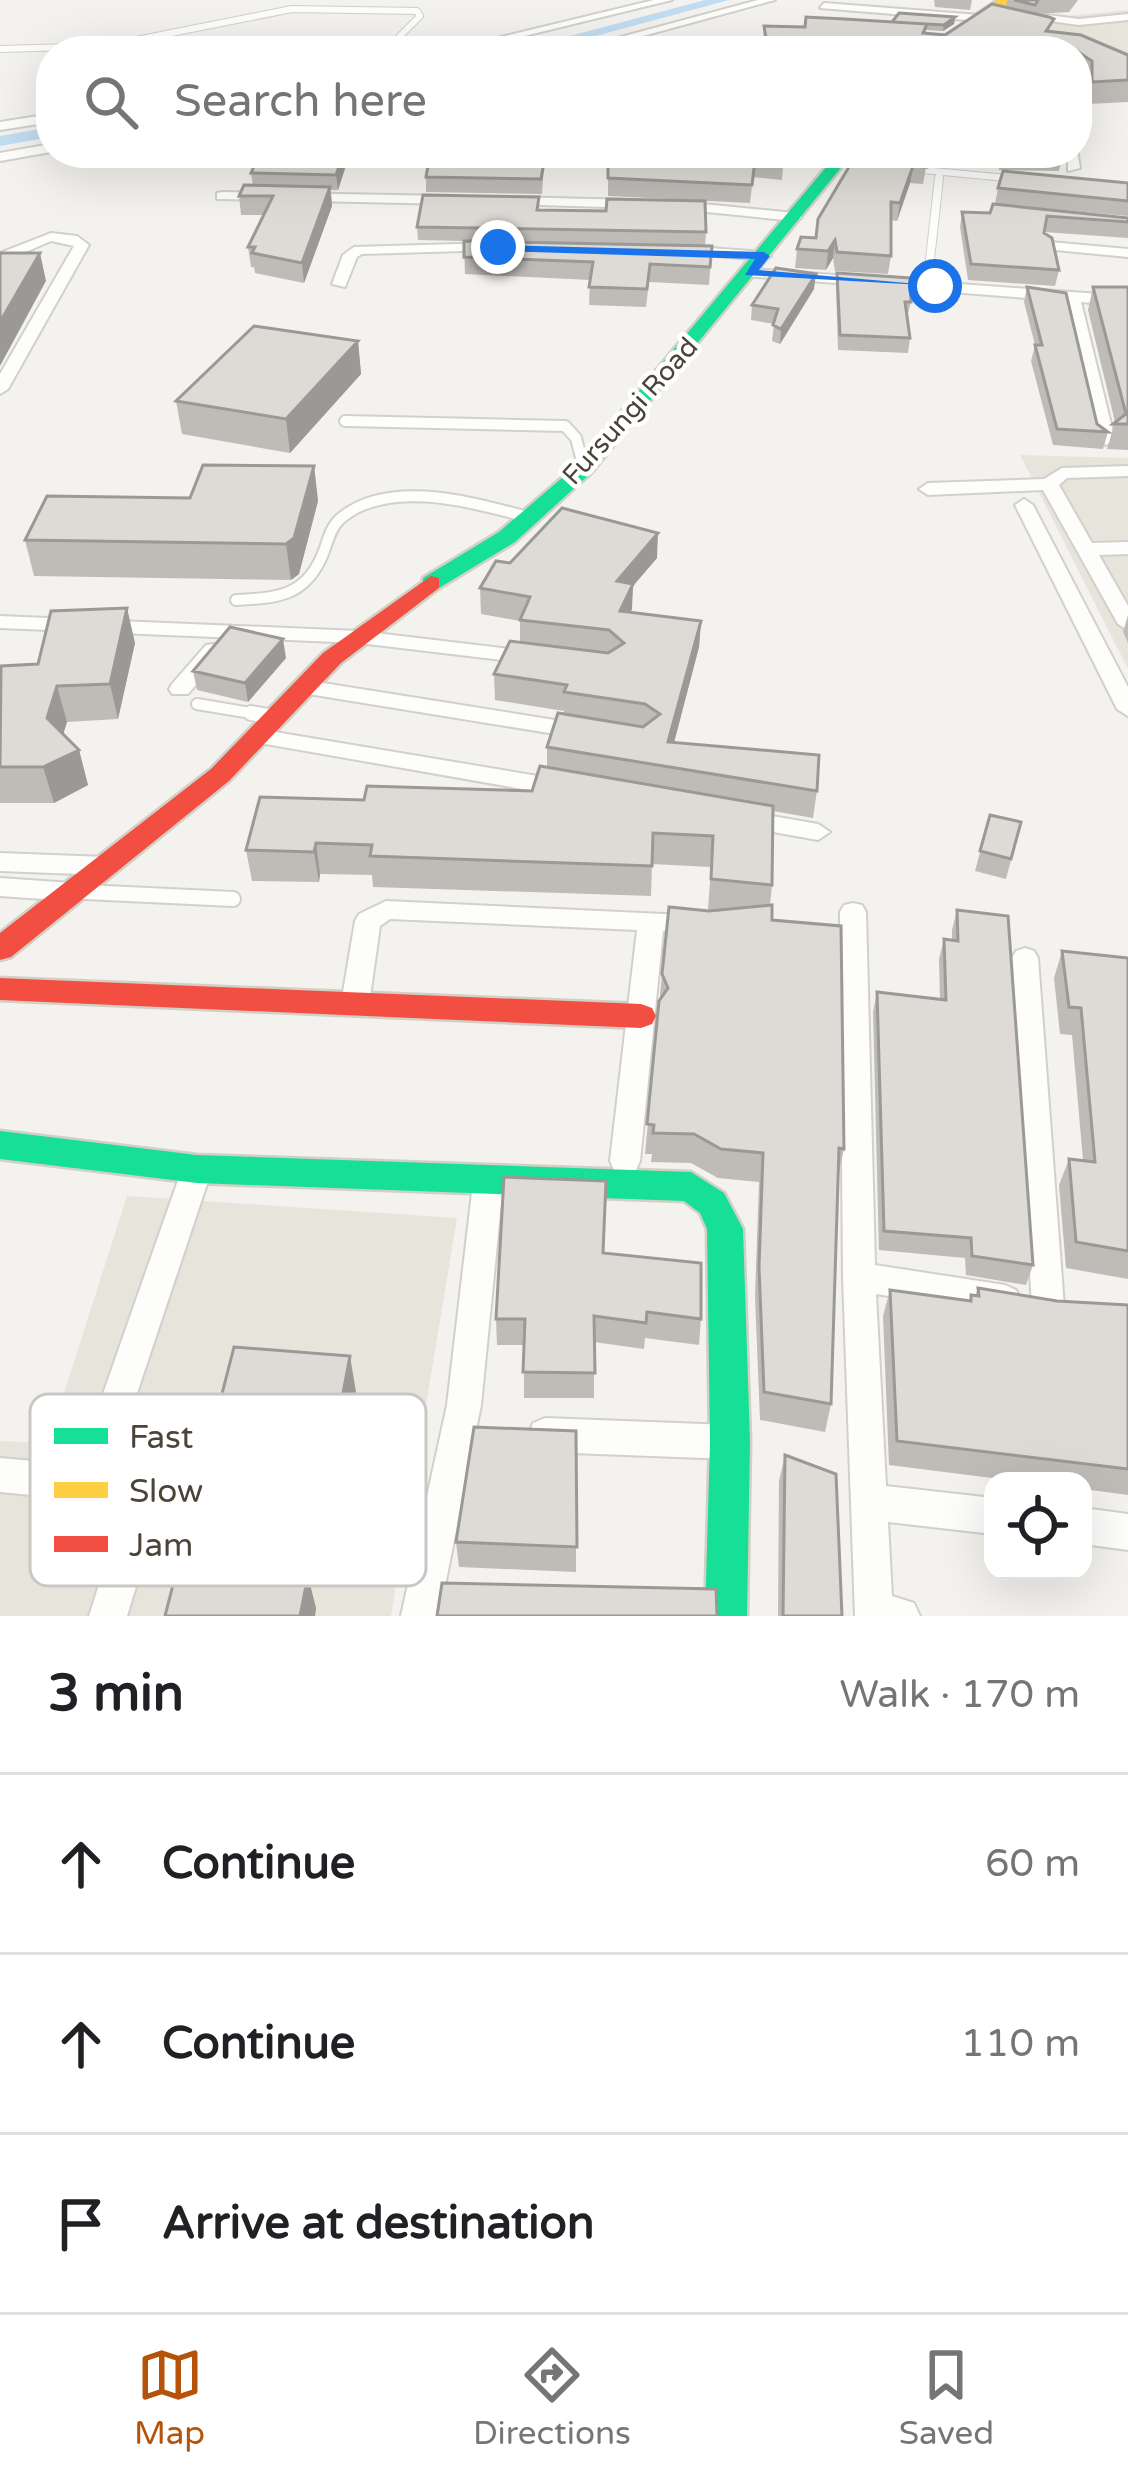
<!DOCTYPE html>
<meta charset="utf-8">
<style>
:root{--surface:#fff;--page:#f2f2f2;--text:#202124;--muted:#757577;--line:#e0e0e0;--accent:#b45309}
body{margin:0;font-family:"Varela Round",sans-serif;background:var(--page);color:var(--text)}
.controls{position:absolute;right:36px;bottom:36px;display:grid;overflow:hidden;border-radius:24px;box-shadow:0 12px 48px #0002}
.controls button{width:108px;height:108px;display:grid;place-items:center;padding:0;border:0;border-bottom:3px solid var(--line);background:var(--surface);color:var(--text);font:60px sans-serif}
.stop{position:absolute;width:36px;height:36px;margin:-27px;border:9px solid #1a73e8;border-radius:50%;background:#fff}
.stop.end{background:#1a73e8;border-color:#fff;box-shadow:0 3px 12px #0008}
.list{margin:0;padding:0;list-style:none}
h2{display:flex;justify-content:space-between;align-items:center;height:156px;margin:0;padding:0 48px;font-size:51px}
h2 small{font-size:39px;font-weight:400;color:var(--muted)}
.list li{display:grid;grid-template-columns:78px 1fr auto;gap:36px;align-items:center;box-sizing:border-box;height:180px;padding:0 48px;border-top:3px solid var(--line)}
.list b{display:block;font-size:45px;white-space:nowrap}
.list em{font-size:39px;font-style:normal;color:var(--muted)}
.icon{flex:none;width:66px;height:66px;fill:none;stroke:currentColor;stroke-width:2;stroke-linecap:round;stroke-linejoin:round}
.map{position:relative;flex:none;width:1128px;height:1616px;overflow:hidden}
.search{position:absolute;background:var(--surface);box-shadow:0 12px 48px #0002;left:36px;right:36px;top:36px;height:132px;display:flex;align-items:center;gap:30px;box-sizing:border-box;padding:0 42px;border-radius:48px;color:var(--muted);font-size:45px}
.sheet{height:696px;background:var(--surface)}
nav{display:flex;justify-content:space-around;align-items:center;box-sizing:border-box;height:168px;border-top:3px solid var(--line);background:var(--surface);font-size:33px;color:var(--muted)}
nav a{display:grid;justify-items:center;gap:6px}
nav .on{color:var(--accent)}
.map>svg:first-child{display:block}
</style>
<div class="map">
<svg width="1128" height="1616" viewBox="0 0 1128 1616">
<rect width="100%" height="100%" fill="#f4f2ee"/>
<path fill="#e7e4dc" d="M1013,10L1068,16L1128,10V69L1040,30Z
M1020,455L1128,458V669Z
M127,1196L457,1218L391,1616H0V1441L48,1443Z"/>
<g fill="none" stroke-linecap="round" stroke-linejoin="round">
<path fill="#c0ddf1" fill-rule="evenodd" d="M705,0H729L540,51H514Z
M51,127V137L0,146V136Z"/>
<defs>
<path id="lane-far3" d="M0,49L106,46L292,9L417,11L420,16L399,37L418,51
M912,169L1017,179
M939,181L940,172"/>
<path id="lane-far2" d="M1006,178L1017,179
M927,286L939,178"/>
<path id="lane-far1" d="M345,421L565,426L576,438L584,469
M236,600C279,598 307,596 324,551C328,540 331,527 340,519C388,477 474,503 528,517
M197,704L269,716"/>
<path id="lane" d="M251,713L274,717
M85,892L233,899"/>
<path id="street" d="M654,0H672L463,51H443Z
M758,0H775L588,51H569Z
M824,3L979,15L984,18L979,21L820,8Z
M1024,12L1079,19L1128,14V20L1079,25L1020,17Z
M1077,79L1083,82V125L1077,129Z
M51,114V122L0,130V122Z
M51,144V152L0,161V153Z
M1077,150L1080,168L1068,171V153Z
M723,153H850L851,155L845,159L729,157Z
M222,192L451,196L458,200L451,204L217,199V193Z
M510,197L637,200L644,204L637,208L505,204V198Z
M672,201L795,213L802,217L795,221L667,208V202Z
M51,233L77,236L89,245L8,389L0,394V374L74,246L51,241L0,263V253Z
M1050,242L1128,249V257L1045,249V243Z
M492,243L499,247L497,250L362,254L357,257L345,287L332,284L343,255L354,247Z
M682,246L764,252L771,256L764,260L677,253L675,250Z
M750,269L1128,296V306L1081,302L1115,440L1106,445L1097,440L1065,301L745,276L743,273Z
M1128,466V476L1067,478L1059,485L1092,543L1128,542V554L1099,555L1128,606V630L1118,624L1043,490L928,495L919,489L928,483L1044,479L1062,468Z
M1024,499L1033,505L1128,687V716L1117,709L1015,505Z
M0,616L359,631L536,652L547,658L536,664L359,643L0,628Z
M214,644L222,645L225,650L222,655L188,694H172L169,689L172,684L206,645Z
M304,680L586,725L597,732L586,739L296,692L293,687Z
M257,729L562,780L574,788L562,796L249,741L246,736Z
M744,811L818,824L830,832L818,840L735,825L732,819Z
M0,853L105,857L117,866L105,875L0,871Z
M0,878L72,883L81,886L85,892L81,898L72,901L0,896Z
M386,901L707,916L711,923L707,930L663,931L640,1161L636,1170L625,1174L614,1170L610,1161L637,930L390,919L380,926L369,1004L365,1011L355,1014L345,1011L341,1004L355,921L359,914Z
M853,903L862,905L866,912L875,1265L1005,1285L1016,1290L1021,1300L1016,1310L1005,1315L876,1294L886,1486L993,1498V1534L888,1522L892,1596L914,1603L920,1616H855L843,1277L840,912L844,905Z
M1025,948L1034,951L1038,958L1064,1307L1059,1317L1048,1322L1037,1317L1032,1307L1012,958L1016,951Z
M197,1156L208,1160L212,1169L112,1468L161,1477L166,1489L127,1616H89L125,1504L0,1492V1458L78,1465L182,1169L186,1160Z
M488,1171L499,1175L503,1184L481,1405L439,1616H401L447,1405L473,1184L477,1175Z
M545,1418L730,1425L742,1430L747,1442L742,1454L730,1459L545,1452L533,1447L528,1435L533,1423Z
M1083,1508L1128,1514V1550L1083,1544Z"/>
<path id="fast" d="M838,153H853L591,473L515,542L439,588H423V578L499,532L577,465Z
M0,1131L197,1155L691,1172L724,1193L743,1229L750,1442L747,1616H705L710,1442L707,1229L700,1213L684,1201L197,1183L0,1159Z"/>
<path id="slow" d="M998,0H1012L939,51H925Z"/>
<path id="jam" d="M431,576L439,578V588L341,663L229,781L11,957L0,960V933L211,769L323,653Z
M0,978L641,1004L652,1008L656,1016L652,1024L641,1028L0,1000Z"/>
</defs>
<use href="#lane-far3" stroke="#d2d0cb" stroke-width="8"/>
<use href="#lane-far2" stroke="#d2d0cb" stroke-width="10"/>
<use href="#lane-far1" stroke="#d2d0cb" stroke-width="14"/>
<use href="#lane" stroke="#d2d0cb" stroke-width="18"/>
<use href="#street" stroke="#d2d0cb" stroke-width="4"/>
<use href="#fast" stroke="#d3cfc5" stroke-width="5"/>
<use href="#slow" stroke="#d3cfc5" stroke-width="5"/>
<use href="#jam" stroke="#d3cfc5" stroke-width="5"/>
<use href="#lane-far3" stroke="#fdfdfc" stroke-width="6"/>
<use href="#lane-far2" stroke="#fdfdfc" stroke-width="8"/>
<use href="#lane-far1" stroke="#fdfdfc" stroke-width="10"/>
<use href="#lane" stroke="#fdfdfc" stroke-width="14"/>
<use href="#street" fill="#fdfdfc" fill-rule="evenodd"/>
<use href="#fast" fill="#16e098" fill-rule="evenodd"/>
<use href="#slow" fill="#ffcf43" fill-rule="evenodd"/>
<use href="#jam" fill="#f24e42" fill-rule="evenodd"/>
</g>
<path fill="#bfbcb8" d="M934,0H972L970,10L935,7Z
M1007,0H1078L1069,12L1036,14L1052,32L1128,56V102L1088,104V82L1078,76L1077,51H763L764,26L805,27L955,17L954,24L943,31L926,30V33L945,35L1006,7Z
M350,153L338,190H331L332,206L304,283L255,273L254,267H251L248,247L264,215H241L239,196L253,186L251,173Z
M608,153H784L782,180L753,177L750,203L608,196Z
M860,153H914L913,160L926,167L923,184L910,183L897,221L891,220V256L888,274L835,271L833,258L826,270L795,268L797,249L816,238Z
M1000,153H1062V156L1059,171L999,170Z
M544,163L542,194L426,192V177Z
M1128,183V216L995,204L998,188Z
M539,197V210L706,232L705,246H712L709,285L649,282L646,307L589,305L590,280L465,274L464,241L418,240L417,227Z
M962,212L1128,218V238L1044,232L1059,270L1055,286L968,280L960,227Z
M837,273L911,302L907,317L910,338L908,353L838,350L836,288Z
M1027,287L1097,424L1108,432L1103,449L1053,445L1031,361L1035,345L1024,302Z
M1093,287H1128V450L1107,449L1115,422L1088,310Z
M814,289L780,344L772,341L774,324L751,320L752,305Z
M358,341L361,374L290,453L182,434L176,401Z
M314,466L318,501L299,574L291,580L34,576L25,540Z
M657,558L633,586L631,612L701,621L699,647L674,743L817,791L813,818L773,811L772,885L770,905L772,920L844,1149L838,1177L831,1404L825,1432L760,1420L755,1296L759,1182L718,1178L691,1163L651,1162L652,1154H645L662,974L709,911L717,910H708L711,867L652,864L651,896L373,887L372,875L320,874L319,882L252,881L246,850L364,800L532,791L547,767V747L564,714V711L495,700L494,674L520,642V621L481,614L480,588L510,563Z
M1128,615V643L1123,632Z
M135,643L118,719L67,722L63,734L79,750L88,785L54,803H0V670L38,664Z
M286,658L248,702L197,690L193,671Z
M990,815L1021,822L1006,879L975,871Z
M957,910L1033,1265L1026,1285L966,1275L965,1258L879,1250L873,1012L877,992L940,1000L939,959L944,939L952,940V930Z
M1062,951L1128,958V1279L1066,1268L1059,1185L1069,1159L1083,1160L1072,1035L1060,1034L1054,978Z
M603,1253L701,1319L699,1345L645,1338L644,1349L594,1342V1398H524V1345H497L496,1319Z
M978,1288L1057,1301L1128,1305V1495L1083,1489V1481H1016L889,1465L883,1316L890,1290L969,1301L971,1295L975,1296Z
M356,1392L328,1547L313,1546L307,1576L316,1608L315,1616H165Z
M576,1431V1572L459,1567L456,1542Z
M785,1455L842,1616H778L779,1481Z"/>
<path fill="#9b9996" d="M955,17L954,24L943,31L944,25Z
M344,153H350L338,190L336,175Z
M913,166L910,183L897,221L900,203Z
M330,187L332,206L304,283L302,263Z
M835,240L833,258L826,270L828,251Z
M40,253L46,281L0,366V322Z
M816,274L814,289L780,344L781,329Z
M358,341L361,374L290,453L286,419Z
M314,466L318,501L299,574L291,580L286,544Z
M658,533L657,558L633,586L632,609L620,637L617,581Z
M127,608L135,643L118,719L110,684Z
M701,621L699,647L667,769L668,742Z
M283,639L286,658L248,702L245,683Z
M57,686L67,722L57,754L47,718Z
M79,750L88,785L54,803L43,767Z
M316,843L320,874L319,882L314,852Z
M350,1356L356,1392L328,1547L320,1514Z
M305,1513L313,1546L301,1607L292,1575Z
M308,1576L316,1608L315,1616H300Z"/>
<path fill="#dedbd6" stroke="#9b9996" stroke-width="3" d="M1014,0H1038L1035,5Z
M992,4L1049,17L1054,19L1046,31L1081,35L1128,55V80L1092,82V61L1080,53L1077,81V51H939L940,48L868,46L870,51H768L764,26L805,27L806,17L844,19L927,24L923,33L945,35Z
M899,13L955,17L944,25L892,22Z
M260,153H344L336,175L251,173Z
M608,153H784V163L755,160L752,185L608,178Z
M1002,153H1062V156L1002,155Z
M856,155L923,161L926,167L913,166L900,203L891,202V256L837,252L835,240L828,251L797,249L801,237L816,238L818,219Z
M429,160L544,163L541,179L426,177Z
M1003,171L1128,183V201L998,188Z
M244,185L330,187L302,263L252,253L255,247H248L273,196H239Z
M423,195L539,197L537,210L606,211L607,199L705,201L706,232L417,227Z
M993,204L1128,218V222L1047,216L1044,233L1052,238L1059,270L971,264L962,212L990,213Z
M464,241L712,246L710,267L650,264L647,289L589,287L593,262L464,257Z
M0,253H40L0,322Z
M776,268L816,274L781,329L773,325L778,309L752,305Z
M837,273L910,278L911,302H905L910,338L840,335Z
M1027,287L1066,293L1097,424L1108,432L1057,429L1035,345H1042Z
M1093,287H1128V424H1113L1126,414Z
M254,326L358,341L286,419L176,401Z
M203,465L314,466L294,538L286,544L25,540L47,496L190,498Z
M562,508L658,533L617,581L633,584L620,611L701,621L668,742L819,755L817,791L547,747L558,713L643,727L660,714L645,704L564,692L567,685L494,674L510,641L608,653L624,643L609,630L520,620L530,597L480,588L496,561L510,563Z
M127,608L110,684L57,686L47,718L79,750L43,767H0L1,666L38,664L51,611Z
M230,627L283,639L245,683L193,671Z
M540,766L773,806L772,885L711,879L713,836L653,833L652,866L370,856L372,845L316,843L314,852L246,850L260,797L364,800L367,786L532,791Z
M990,815L1021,822L1011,859L980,851Z
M772,905V920L841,926L844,1149L839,1148L831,1404L764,1392L759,1267L763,1153L721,1149L694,1134L653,1133L654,1125L647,1124L659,1001L668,988L662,974L669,907L709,911Z
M957,910L1008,916L1033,1265L972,1256L971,1238L884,1231L877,992L946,1000L944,939L958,941Z
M1062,951L1128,958V1251L1076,1242L1069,1159L1095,1162L1081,1008L1069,1007Z
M504,1177L606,1181L603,1253L701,1263V1319L647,1312L646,1323L594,1316L595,1373L523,1372L525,1319H496Z
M978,1288L1057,1301L1128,1305V1469L897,1441L890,1290L971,1301V1295L979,1296Z
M234,1347L350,1356L320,1514L305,1513L292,1575L308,1576L300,1616H165Z
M474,1427L576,1431L577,1547L456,1542Z
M785,1455L836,1474L842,1616H783Z
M442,1583L716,1589L717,1616H437Z"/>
<path fill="#1a73e8" d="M494,245L764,252L770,256L759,270L941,286L745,275L755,259L498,251Z"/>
<g text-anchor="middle" stroke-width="9" stroke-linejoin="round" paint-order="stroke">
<g font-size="27" fill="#4b4439" stroke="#fff">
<text transform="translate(630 411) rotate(-48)" y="9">Fursungi Road</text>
</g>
</g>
<rect x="30" y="1394" width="396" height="192" rx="18" fill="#fff" stroke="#c9c7c4" stroke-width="3"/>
<rect x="54" y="1428" width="54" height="16" fill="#16e098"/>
<rect x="54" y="1482" width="54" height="16" fill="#ffcf43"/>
<rect x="54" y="1536" width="54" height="16" fill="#f24e42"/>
<g font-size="33" fill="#4b4439">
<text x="129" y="1448">Fast</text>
<text x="129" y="1502">Slow</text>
<text x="129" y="1556">Jam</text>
</g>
</svg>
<div class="controls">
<button><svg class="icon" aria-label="locate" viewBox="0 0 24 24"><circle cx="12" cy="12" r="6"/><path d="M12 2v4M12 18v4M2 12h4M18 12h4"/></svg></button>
</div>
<div class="stop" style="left:935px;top:286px"></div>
<div class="stop end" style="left:498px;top:247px"></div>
<div class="search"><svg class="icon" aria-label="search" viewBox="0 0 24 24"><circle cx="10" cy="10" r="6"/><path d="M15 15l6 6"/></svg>Search here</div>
</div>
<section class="sheet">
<h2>3 min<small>Walk · 170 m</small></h2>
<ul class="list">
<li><svg class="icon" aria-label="ahead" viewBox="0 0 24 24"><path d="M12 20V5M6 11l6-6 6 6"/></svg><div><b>Continue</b></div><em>60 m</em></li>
<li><svg class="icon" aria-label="ahead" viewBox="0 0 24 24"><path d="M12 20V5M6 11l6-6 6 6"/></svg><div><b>Continue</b></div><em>110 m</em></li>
<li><svg class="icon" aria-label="arrive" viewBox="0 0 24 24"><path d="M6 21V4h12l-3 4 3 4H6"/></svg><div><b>Arrive at destination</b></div></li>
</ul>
</section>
<nav>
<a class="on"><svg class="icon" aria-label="map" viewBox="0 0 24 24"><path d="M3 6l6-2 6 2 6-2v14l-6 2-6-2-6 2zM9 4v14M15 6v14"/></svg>Map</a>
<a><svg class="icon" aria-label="directions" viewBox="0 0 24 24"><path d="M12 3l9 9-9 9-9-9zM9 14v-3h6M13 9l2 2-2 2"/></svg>Directions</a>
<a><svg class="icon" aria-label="saved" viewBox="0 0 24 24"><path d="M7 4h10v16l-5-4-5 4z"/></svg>Saved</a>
</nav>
